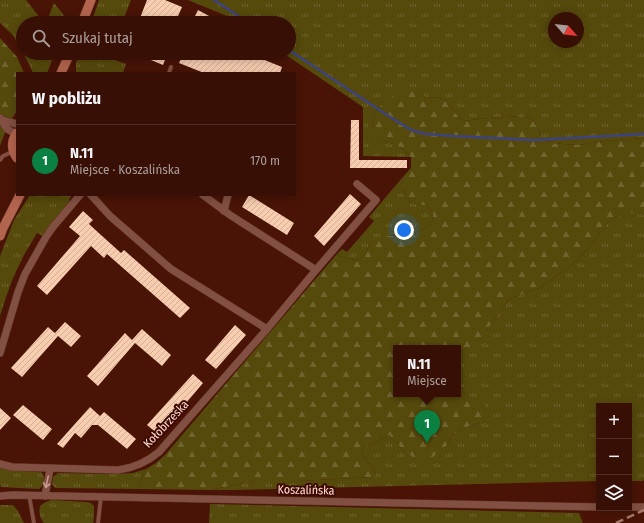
<!DOCTYPE html>
<html lang="pl">
<meta charset="utf-8">
<style>
:root{--surface:#370f04;--page:#421d13;--text:#f1f3f6;--muted:#aa9c9a;--line:#512f26;--accent:#0b8043}
body{margin:0;font-family:"Fira Sans Condensed",sans-serif;background:var(--page);color:var(--text)}
.controls{position:absolute;right:12px;bottom:12px;display:grid;overflow:hidden;border-radius:0px;box-shadow:0 2px 10px #0003}
.controls button{width:36px;height:36px;display:grid;place-items:center;padding:0;border:0;border-bottom:1px solid var(--line);background:var(--surface);color:var(--text);font:20px sans-serif}
.compass{position:absolute;left:548px;top:12px;width:36px;height:36px;border-radius:50%;background:var(--surface);box-shadow:0 2px 10px #0003;rotate:118deg}
.you{position:absolute;left:404px;top:230px;width:14px;height:14px;margin:-10px;border:3px solid #fff;border-radius:50%;background:#1a73e8;box-shadow:0 0 0 6px #1a73e833}
.badge{display:grid;place-items:center;width:26px;height:26px;border-radius:50%;background:var(--accent);color:#fff;font-size:13px;font-weight:700}
.pin{position:absolute;translate:-50% -33px;filter:drop-shadow(0 1px 2px #0008)}
.pin::after{content:'';position:absolute;top:21px;width:14px;height:12px;background:inherit;clip-path:polygon(0 0,100% 0,50% 100%)}
.popup{position:absolute;left:393px;top:345px;width:68px;height:52px;box-sizing:border-box;display:grid;place-content:center;border-radius:0px;background:var(--surface);filter:drop-shadow(0 1px 3px #0005);font-size:13px;white-space:nowrap;color:var(--muted)}
.popup b{font-size:15px;color:var(--text)}
.popup::after{content:'';position:absolute;left:50%;top:100%;margin-left:-8px;border:8px solid transparent;border-top-color:var(--surface)}
.list{margin:0;padding:0;list-style:none}
h2{display:flex;justify-content:space-between;align-items:center;height:52px;margin:0;padding:0 16px;font-size:17px}
h2 small{font-size:13px;font-weight:400;color:var(--muted)}
.list li{display:grid;grid-template-columns:26px 1fr auto;gap:12px;align-items:center;box-sizing:border-box;height:72px;padding:0 16px;border-top:1px solid var(--line)}
.list b{display:block;font-size:15px;white-space:nowrap}
.list p{margin:0;font-size:13px;white-space:nowrap;color:var(--muted)}
.list em{font-size:13px;font-style:normal;color:var(--muted)}
.icon{flex:none;width:22px;height:22px;fill:none;stroke:currentColor;stroke-width:2;stroke-linecap:round;stroke-linejoin:round}
.map{position:relative;flex:none;width:644px;height:523px;overflow:hidden}
.search{position:absolute;background:var(--surface);box-shadow:0 2px 10px #0003;left:16px;top:16px;width:280px;height:44px;display:flex;align-items:center;gap:10px;box-sizing:border-box;padding:0 14px;border-radius:22px;color:var(--muted);font-size:15px}
.panel{position:absolute;background:var(--surface);box-shadow:0 2px 10px #0003;left:16px;top:72px;width:280px;height:124px;border-radius:0px}
.map>svg:first-child{display:block}
</style>
<div class="map">
<svg width="644" height="523" viewBox="0 0 644 523">
<defs>
<pattern id="grass-tufts" width="24" height="20" patternUnits="userSpaceOnUse"><rect width="24" height="20" fill="#56490c"/><path d="M3 7l-1-3M5 7V3M7 7l1-3M15 17l-1-3M17 17v-4M19 17l1-3" fill="none" stroke="#6f632e"/></pattern>
<pattern id="forest-firs" width="22" height="20" patternUnits="userSpaceOnUse"><rect width="22" height="20" fill="#56490c"/><path d="M5 1l3.5 6h-7zM16 11l3.5 6h-7z" fill="#6f632e"/></pattern>
<pattern id="building-hatch" width="6" height="6" patternUnits="userSpaceOnUse"><rect width="6" height="6" fill="#f7ccaf"/><path d="M-1 1l2-2M0 6l6-6M5 7l2-2" fill="none" stroke="#d5b099"/></pattern>
</defs>
<rect width="100%" height="100%" fill="#491406"/>
<path fill="url(#grass-tufts)" fill-rule="evenodd" d="M0,0H26L44,23H23V53L13,35L0,23Z
M99,0H131L122,23H91Z
M188,0H644V138L604,141L578,145L550,143L541,136L537,125L530,118L521,116L488,118L463,121L455,113L447,101L437,97L427,98L417,92L384,102L375,112L372,127L383,141L393,144L403,149L411,157L363,156V107L283,53H289V23H238L227,16ZM554,18H578V42H554Z
M54,3L63,14L66,23H46Z
M23,53H55L47,73H33L29,64Z
M80,53H111L109,58L126,64L123,73H76V63Z
M402,178L405,197L413,203L427,206L433,213L432,222L423,230L410,234L392,235L370,243L366,254L357,261L336,255L342,249L347,252L374,221L369,217Z
M30,195H72L69,200L71,202L43,236L37,233L24,255L13,278L6,297L0,316V256L14,220Z
M623,213H638L644,215V480L642,481H629V406H599V481L233,490H210L254,481H300L372,477L376,474C373,466 366,460 361,453L364,447L377,441L389,435L405,452L447,445L452,435L464,428L479,423L482,403L466,395L458,383V355L461,353L487,330L509,299L539,288L572,265L588,249L607,223Z
M0,467L12,470L41,472C46,477 45,485 39,489L1,487L0,485Z
M146,469L142,477L139,489L55,488L52,484L53,477L58,473L114,474L133,473Z
M51,500L87,502L91,503L94,506V517L93,523H44C39,517 39,513 40,506L44,503Z
M210,504L579,513L583,523H209Z
M0,505H13L18,511L24,523H0Z"/>
<path fill="url(#forest-firs)" d="M0,38L17,57L24,73H17V110L7,127L0,146Z
M405,89L417,92L427,98L437,97L447,101L455,113L463,121L488,118L521,116L530,118L537,125L541,136L550,143L578,145L604,141L644,138V215L638,213H623L607,223L588,249L572,265L539,288L509,299L487,330L477,342L461,353L458,355V348H396V394H458V383L466,395L483,403L489,411L486,418L479,423L464,428L452,435L447,445L433,457L417,459L405,452L389,435L377,441L364,447L361,453C366,460 373,466 376,474L372,477L300,481H254L210,490L139,489L142,477L146,469L156,463L165,455L336,255L357,261L366,254L370,243L377,237L410,234L423,230L432,222L433,213L427,206L413,203L405,197L402,178L411,168V157L403,149L393,144L383,141L374,136L372,127L375,112L384,102L395,94Z"/>
<g fill="none" stroke-linecap="round" stroke-linejoin="round">
<path stroke="#3c437e" stroke-width="2.5" d="M214,0L249,23
M289,50L387,115L411,130L426,134L453,136L534,140L644,134"/>
</g>
<path fill="url(#building-hatch)" d="M147,0H165L182,7L175,23H138Z
M198,10L222,23H204L194,18Z
M134,53H155L166,57L163,65Z
M184,53H247L282,67L280,73H204L179,63Z
M351,120H359V160H407V168H350Z
M350,194L361,204L324,246L314,236Z
M249,195L294,223L287,235L242,207Z
M83,211L93,220L89,224L101,235L121,253L124,250L190,308L180,318L107,254L104,258L91,246L47,295L37,286L80,236L69,227Z
M65,322L81,336L71,347L58,336L22,377L11,368L48,327L56,334L55,333Z
M235,325L246,335L216,369L205,360Z
M142,329L171,355L162,366L135,343L98,386L87,376L125,333L132,340Z
M193,374L203,383L159,435L147,425Z
M23,405L52,429L43,440L13,415Z
M90,407L100,416L104,412L136,439L127,449L98,425H92L81,438L75,433L63,448L57,444Z
M0,408L11,418L0,430Z"/>
<g fill="none" stroke-linecap="round" stroke-linejoin="round">
<defs>
<path id="lane" d="M169,73L171,67
M0,160L3,156L12,152
M29,495L34,523
M98,523L101,497"/>
<path id="street" d="M0,118L7,129L16,134
M1,120L17,124
M91,195L110,216L171,269L267,329
M203,195L230,215L316,270
M224,211L228,195
M0,353L18,292L25,274L46,237L53,227L80,195
M0,464L12,467L118,470C134,468 147,462 159,452L267,329L316,270L376,200L357,184
M0,496L13,495L599,507
M45,496L50,469
M629,507H644"/>
<path id="secondary" d="M82,23L91,0
M61,73L70,53
M17,133C11,141 11,150 17,158
M0,236L3,228L20,195"/>
</defs>
<use href="#lane" stroke="#663426" stroke-width="4.5"/>
<use href="#street" stroke="#663426" stroke-width="8"/>
<use href="#secondary" stroke="#663426" stroke-width="10"/>
<use href="#lane" stroke="#825042" stroke-width="3.5"/>
<use href="#street" stroke="#825042" stroke-width="7"/>
<use href="#secondary" stroke="#b3644e" stroke-width="9"/>
<path stroke="#a4786c" stroke-width="2.5" stroke-dasharray="8 4" stroke-linecap="butt" d="M616,523L644,510"/>
</g>
<defs><path id="oneway-shaft" d="M-6 0H5M1.5-3L5.5 0L1.5 3" fill="none" stroke-width="1.6" stroke-linecap="round" stroke-linejoin="round"/></defs>
<use stroke="#c69c91" href="#oneway-shaft" transform="translate(47 482) rotate(102)"/>
<g text-anchor="middle" stroke-width="4" stroke-linejoin="round" paint-order="stroke">
<g font-size="12" fill="#fedbd1" stroke="#3d0900">
<text transform="translate(166 424) rotate(-47)" y="4">Kołobrzeska</text>
<text transform="translate(306 490) rotate(1)" y="4">Koszalińska</text>
</g>
</g>
</svg>
<div class="controls">
<button>+</button>
<button>−</button>
<button><svg class="icon" aria-label="layers" viewBox="0 0 24 24"><path d="M12 4l9 5-9 5-9-5zM3 14l9 5 9-5"/></svg></button>
</div>
<svg class="compass" viewBox="-18 -18 36 36"><path d="M0-13l5 13h-10z" fill="#e53935"/><path d="M0 13l5-13h-10z" fill="#aa9c9a"/></svg>
<div class="you"></div>
<div class="pin badge" style="left:427px;top:443px">1</div>
<div class="popup"><b>N.11</b>Miejsce</div>
<div class="search"><svg class="icon" aria-label="search" viewBox="0 0 24 24"><circle cx="10" cy="10" r="6"/><path d="M15 15l6 6"/></svg>Szukaj tutaj</div>
<section class="panel">
<h2>W pobliżu<small></small></h2>
<ul class="list">
<li><span class="badge">1</span><div><b>N.11</b><p>Miejsce · Koszalińska</p></div><em>170 m</em></li>
</ul>
</section>
</div>
